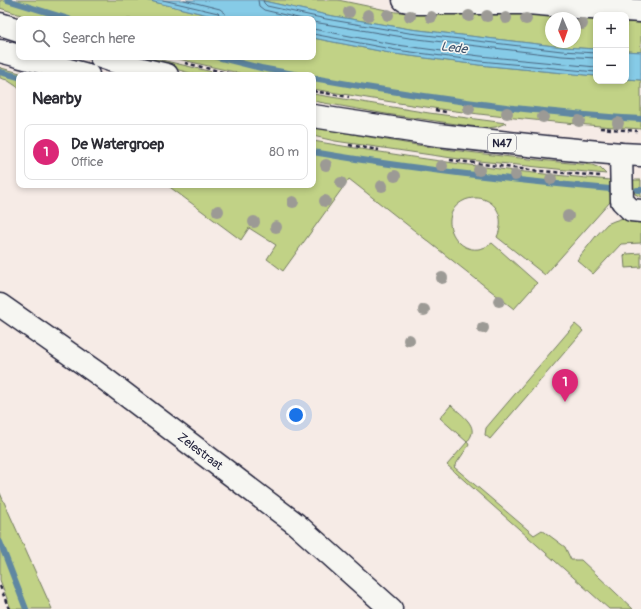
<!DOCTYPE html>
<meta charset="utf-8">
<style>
:root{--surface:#fff;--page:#f2f2f3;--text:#2b2b33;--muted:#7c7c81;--line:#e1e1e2;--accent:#db2777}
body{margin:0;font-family:Pangolin,sans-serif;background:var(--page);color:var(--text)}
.controls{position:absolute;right:12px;top:12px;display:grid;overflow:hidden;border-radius:8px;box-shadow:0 2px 6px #0003}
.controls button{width:36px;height:36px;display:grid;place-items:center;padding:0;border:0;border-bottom:1px solid var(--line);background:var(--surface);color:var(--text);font:20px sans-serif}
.compass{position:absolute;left:545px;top:12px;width:36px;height:36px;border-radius:50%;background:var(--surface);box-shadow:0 2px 6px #0003;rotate:178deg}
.you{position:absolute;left:296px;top:415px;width:14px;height:14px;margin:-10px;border:3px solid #fff;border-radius:50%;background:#1a73e8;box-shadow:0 0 0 6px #1a73e833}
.badge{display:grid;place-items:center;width:26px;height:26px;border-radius:50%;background:var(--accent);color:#fff;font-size:13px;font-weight:700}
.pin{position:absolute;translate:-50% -33px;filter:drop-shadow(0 1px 2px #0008)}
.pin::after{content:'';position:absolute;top:21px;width:14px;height:12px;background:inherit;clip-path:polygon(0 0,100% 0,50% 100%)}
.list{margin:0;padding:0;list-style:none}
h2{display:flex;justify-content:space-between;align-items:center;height:52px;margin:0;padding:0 16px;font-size:17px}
h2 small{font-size:13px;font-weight:400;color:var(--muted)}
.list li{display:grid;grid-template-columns:26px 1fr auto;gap:12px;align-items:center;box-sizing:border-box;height:56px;margin:0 8px 8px;padding:0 8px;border:1px solid var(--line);border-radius:8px}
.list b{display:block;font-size:15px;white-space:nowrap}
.list p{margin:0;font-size:13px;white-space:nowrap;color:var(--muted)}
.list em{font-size:13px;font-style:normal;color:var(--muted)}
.icon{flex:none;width:22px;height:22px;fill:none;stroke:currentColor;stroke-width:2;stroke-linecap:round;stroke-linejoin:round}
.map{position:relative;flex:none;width:641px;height:609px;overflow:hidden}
.search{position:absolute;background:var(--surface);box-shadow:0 2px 6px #0003;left:16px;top:16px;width:300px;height:44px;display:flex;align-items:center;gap:10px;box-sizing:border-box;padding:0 14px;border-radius:8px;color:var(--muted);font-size:15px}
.panel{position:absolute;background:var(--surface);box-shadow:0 2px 6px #0003;left:16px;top:72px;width:300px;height:116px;border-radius:8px}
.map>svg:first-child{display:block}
</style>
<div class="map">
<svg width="641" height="609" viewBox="0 0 641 609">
<rect width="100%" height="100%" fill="#f6ebe6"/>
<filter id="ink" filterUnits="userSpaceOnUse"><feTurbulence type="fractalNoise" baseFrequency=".025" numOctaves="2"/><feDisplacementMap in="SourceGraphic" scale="8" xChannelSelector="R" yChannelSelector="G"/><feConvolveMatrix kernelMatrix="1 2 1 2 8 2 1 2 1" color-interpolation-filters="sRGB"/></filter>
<g filter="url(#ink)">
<path fill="#c1d286" stroke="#727a60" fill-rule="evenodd" d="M0,0H146L224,19H33L0,8Z
M259,0H338L396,12L431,14L511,13L558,16L596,20V49L563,47L410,29L327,15ZM551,18H575V42H551Z
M626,22L641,23V52L626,51Z
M313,38L395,54L479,65L596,76V81H626V79L641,80V129C553,123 466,114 379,100C357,96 335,93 313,89V75H247L170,57H313Z
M132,57H149L225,75H197Z
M0,67L1,68L28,75H19V88L7,80L0,78Z
M313,94L429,113L506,123L496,127L485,128L386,114L313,101Z
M313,127C359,135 405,144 452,150C499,156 545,161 592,165L600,168L606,174L459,159L335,141L313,136Z
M313,141C377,152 442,162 507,170C541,174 576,177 610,180C615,189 615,194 610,202L545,275L497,237C504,222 500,204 483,199C477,197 470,198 465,200C431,215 461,267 492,243L537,283L514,309L349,179L283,271L267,259L276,245L249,228L241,240L167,185H313Z
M632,180H641V197L635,194L632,187Z
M623,218H641V243L621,244L593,274L577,260L596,236L607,224L614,221Z
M641,253V267L625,268L624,256L626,254Z
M575,324L583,331L490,439L485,435L486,428L491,422Z
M451,405C459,413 477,424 471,436C470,438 469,440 467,441L469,445L454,467L534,535L542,530L565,547L571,560H581L633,609H609L447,465L467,442L440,418Z
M0,493L52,609H11L0,580Z"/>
<path fill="#86cbe7" stroke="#5e87a2" d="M146,0H259L327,15L410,29L563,47L596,49V76L479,65L395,54L313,38V19H224Z
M626,51L641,52V80L626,79Z"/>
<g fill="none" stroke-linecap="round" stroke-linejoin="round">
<path stroke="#4a6680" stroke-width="1" d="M163,0L218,13L221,16V19
M184,0L220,9L225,13L226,19
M258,0L259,6L264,10L302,19
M263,0L264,3L267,6L326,19L409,33L562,51L596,53
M313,22L409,38L562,56L596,58
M313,29L397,45L480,56L596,67
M313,34L396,50L480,61L596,72"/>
<path stroke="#5e87a2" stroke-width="6" d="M7,0L69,19
M217,57L261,68L299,75
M0,72L19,77
M313,78C380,90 447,100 514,108C556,112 599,117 641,119
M313,152C411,169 511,180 610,189
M637,190H641
M0,542L26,609"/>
<defs>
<path id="minor" d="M404,0L418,3H528L574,7L641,11
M621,154L622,201L631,210L641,211"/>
<g id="tertiary">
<path id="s1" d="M0,305L97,373L296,524L391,609"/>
</g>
<path id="primary" d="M0,24L19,30
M0,51L19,56
M21,57L88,75
M101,57L125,65L167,75
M313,116L438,135L555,148L621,154L641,155"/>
</defs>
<use href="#minor" stroke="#22223b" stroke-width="25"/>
<use href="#tertiary" stroke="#22223b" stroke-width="25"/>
<use href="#primary" stroke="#22223b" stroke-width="25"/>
<path stroke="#22223b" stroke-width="2.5" stroke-dasharray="4 3" stroke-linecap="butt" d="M185,63L235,75
M313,91L349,97
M435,110L446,112
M600,128L637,131
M349,145L379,150
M450,160L530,170L600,176
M0,586L9,609"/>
<use href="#minor" stroke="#f6f6f2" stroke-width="22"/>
<use href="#tertiary" stroke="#f6f6f2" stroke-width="22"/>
<use href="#primary" stroke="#f6f6f2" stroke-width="22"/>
</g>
<g fill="#9c9a95">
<circle cx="349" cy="12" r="6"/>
<circle cx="368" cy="15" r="6"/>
<circle cx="388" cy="15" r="6"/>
<circle cx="410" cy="16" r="6"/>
<circle cx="469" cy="16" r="6"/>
<circle cx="487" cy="16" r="6"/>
<circle cx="431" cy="17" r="6"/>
<circle cx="506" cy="18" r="6"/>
<circle cx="526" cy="19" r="6"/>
<circle cx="582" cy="24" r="6"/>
<circle cx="469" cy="109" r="6"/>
<circle cx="507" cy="113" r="6"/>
<circle cx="543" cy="117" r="6"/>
<circle cx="579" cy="121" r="6"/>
<circle cx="618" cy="123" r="6"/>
<circle cx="326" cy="165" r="6"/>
<circle cx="442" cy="166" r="6"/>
<circle cx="479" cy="170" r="6"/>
<circle cx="515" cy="175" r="6"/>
<circle cx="395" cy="176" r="6"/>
<circle cx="551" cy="179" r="6"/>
<circle cx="341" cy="183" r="6"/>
<circle cx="382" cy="186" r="6"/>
<circle cx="325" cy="201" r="6"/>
<circle cx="293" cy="202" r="6"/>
<circle cx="218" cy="211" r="6"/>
<circle cx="568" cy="216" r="6"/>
<circle cx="254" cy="222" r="6"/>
<circle cx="276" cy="227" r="6"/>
<circle cx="442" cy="278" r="6"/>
<circle cx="499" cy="301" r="6"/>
<circle cx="424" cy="310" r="6"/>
<circle cx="483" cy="328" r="6"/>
<circle cx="409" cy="340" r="6"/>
</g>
</g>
<g text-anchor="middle" stroke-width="3" stroke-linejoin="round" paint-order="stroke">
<rect fill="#f6f6f2" stroke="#626272" stroke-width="1" x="488" y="134" width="28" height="18" rx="3"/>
<g font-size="11" font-weight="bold" fill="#22223b">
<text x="502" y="147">N47</text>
</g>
<g font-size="12" fill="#22223b" stroke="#f6f6f2">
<text dy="4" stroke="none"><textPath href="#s1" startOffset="248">Zelestraat</textPath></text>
</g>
<g font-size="13" font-style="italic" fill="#40556f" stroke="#f6f6f2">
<text transform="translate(454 47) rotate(7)" y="5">Lede</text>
</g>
</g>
</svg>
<div class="controls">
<button>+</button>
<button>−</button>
</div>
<svg class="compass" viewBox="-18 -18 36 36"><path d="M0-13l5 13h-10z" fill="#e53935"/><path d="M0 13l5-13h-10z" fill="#7c7c81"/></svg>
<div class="you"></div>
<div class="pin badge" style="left:565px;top:402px">1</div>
<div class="search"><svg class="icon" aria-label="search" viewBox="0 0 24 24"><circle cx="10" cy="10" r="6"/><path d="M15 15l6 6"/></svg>Search here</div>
<section class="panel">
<h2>Nearby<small></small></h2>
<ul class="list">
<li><span class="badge">1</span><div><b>De Watergroep</b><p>Office</p></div><em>80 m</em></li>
</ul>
</section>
</div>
